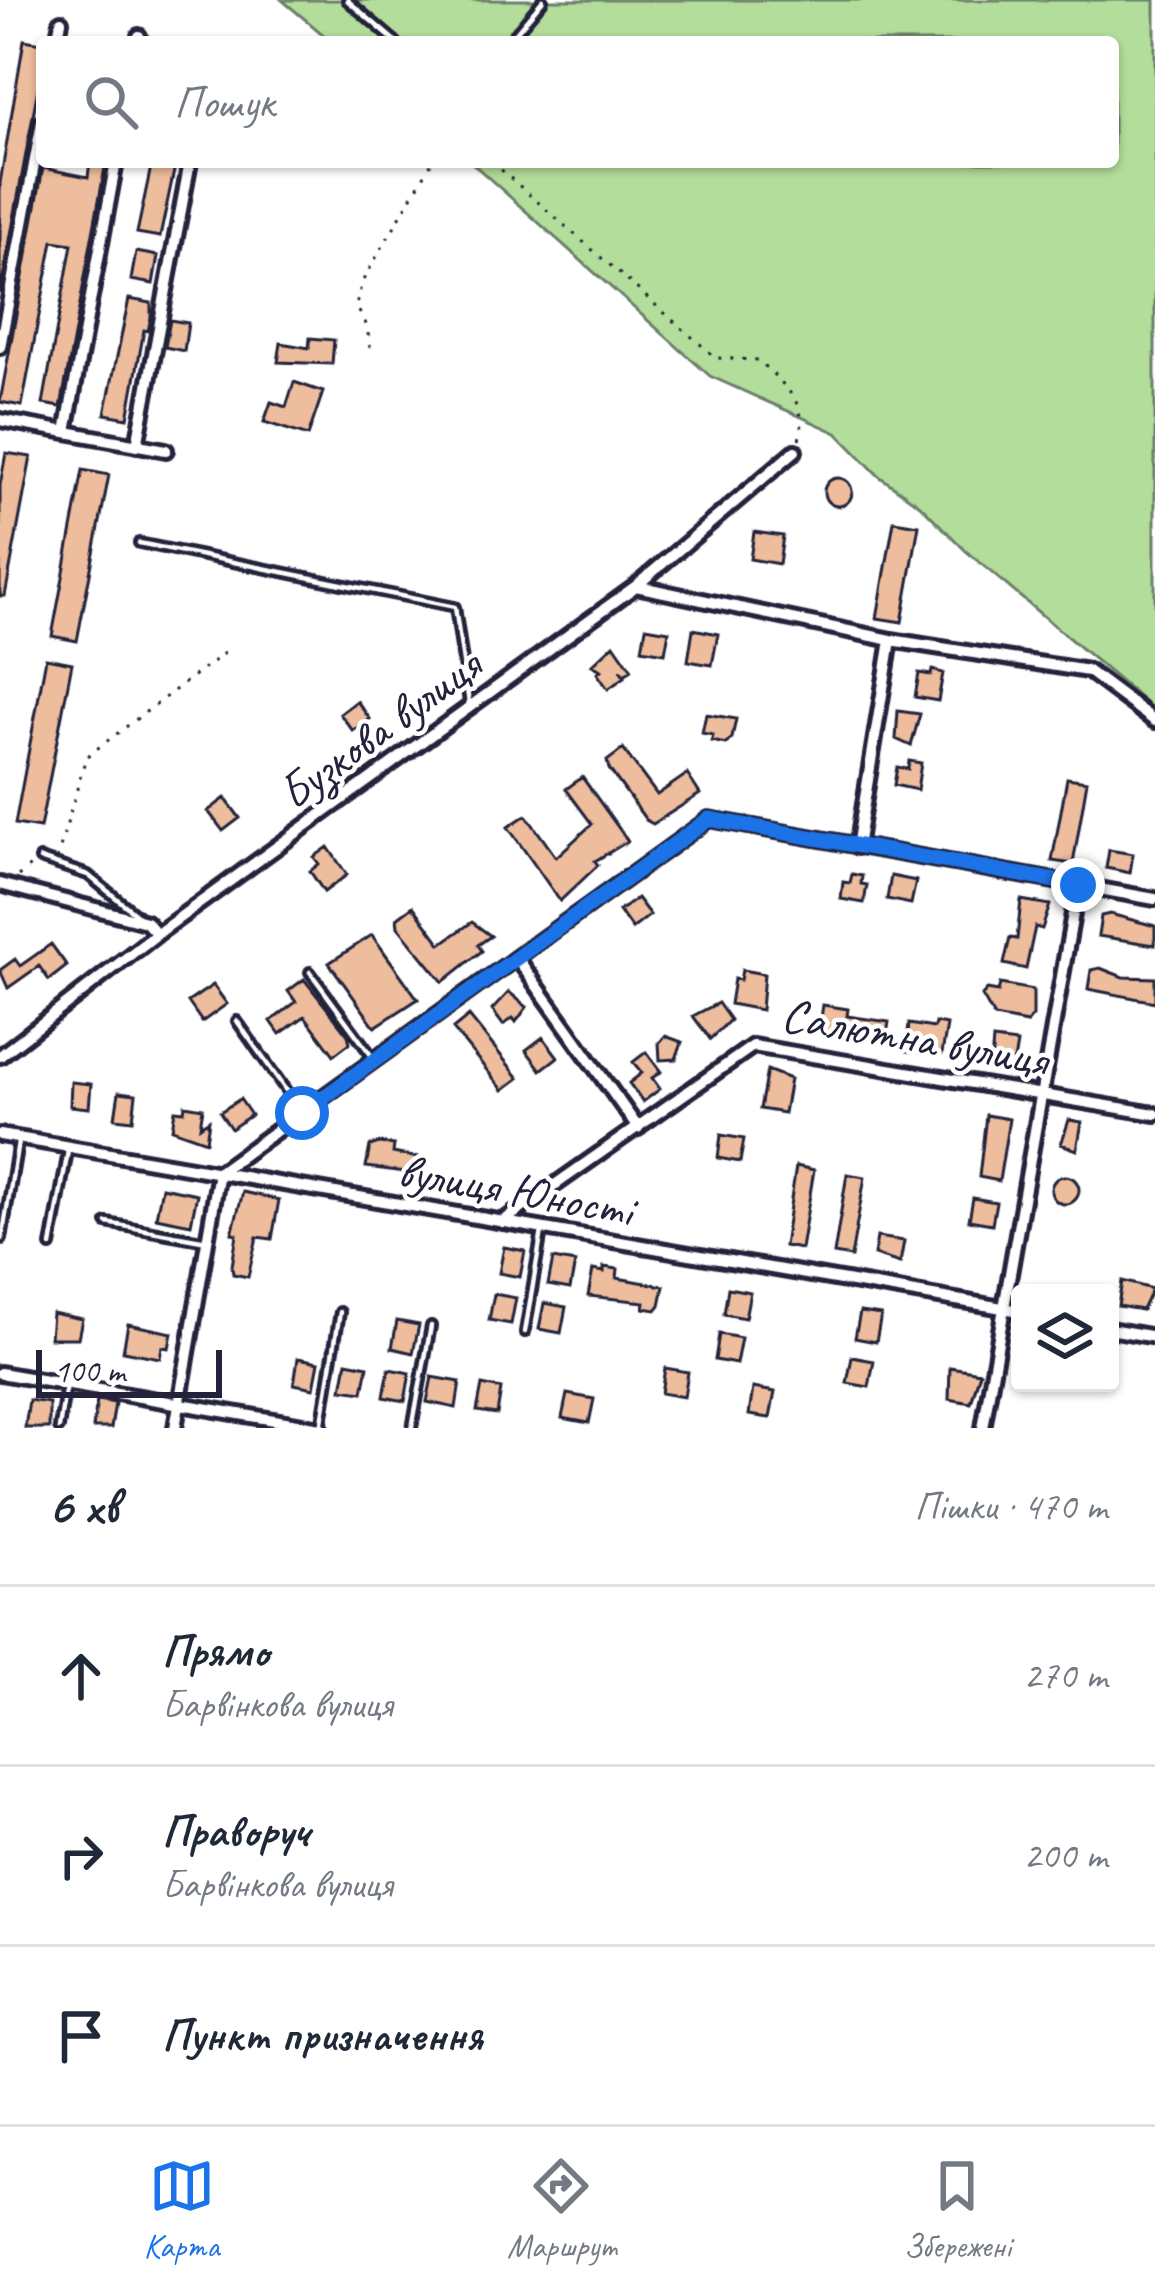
<!DOCTYPE html>
<html lang="uk">
<meta charset="utf-8">
<style>
:root{--surface:#fff;--page:#f6f6f7;--text:#1f2937;--muted:#747a83;--line:#e0e1e3;--accent:#1a73e8}
body{margin:0;font-family:Caveat,sans-serif;background:var(--page);color:var(--text)}
.controls{position:absolute;right:36px;bottom:36px;display:grid;overflow:hidden;border-radius:12px;box-shadow:0 3px 9px #0004}
.controls button{width:108px;height:108px;display:grid;place-items:center;padding:0;border:0;border-bottom:3px solid var(--line);background:var(--surface);color:var(--text);font:60px sans-serif}
.scale{position:absolute;left:36px;bottom:30px;width:186px;box-sizing:border-box;padding-left:12px;border:6px solid #22223b;border-top:0;font-size:33px;line-height:42px;white-space:nowrap;color:#22223b;-webkit-text-stroke:9px #fff;paint-order:stroke}
.stop{position:absolute;width:36px;height:36px;margin:-27px;border:9px solid #1a73e8;border-radius:50%;background:#fff}
.stop.end{background:#1a73e8;border-color:#fff;box-shadow:0 3px 12px #0008}
.list{margin:0;padding:0;list-style:none}
h2{display:flex;justify-content:space-between;align-items:center;height:156px;margin:0;padding:0 48px;font-size:51px}
h2 small{font-size:39px;font-weight:400;color:var(--muted)}
.list li{display:grid;grid-template-columns:78px 1fr auto;gap:36px;align-items:center;box-sizing:border-box;height:180px;padding:0 48px;border-top:3px solid var(--line)}
.list b{display:block;font-size:45px;white-space:nowrap}
.list p{margin:0;font-size:39px;white-space:nowrap;color:var(--muted)}
.list em{font-size:39px;font-style:normal;color:var(--muted)}
.icon{flex:none;width:66px;height:66px;fill:none;stroke:currentColor;stroke-width:2;stroke-linecap:round;stroke-linejoin:round}
.map{position:relative;flex:none;width:1155px;height:1428px;overflow:hidden}
.search{position:absolute;background:var(--surface);box-shadow:0 3px 9px #0004;left:36px;right:36px;top:36px;height:132px;display:flex;align-items:center;gap:30px;box-sizing:border-box;padding:0 42px;border-radius:12px;color:var(--muted);font-size:45px}
.sheet{height:696px;background:var(--surface)}
nav{display:flex;justify-content:space-around;align-items:center;box-sizing:border-box;height:168px;border-top:3px solid var(--line);background:var(--surface);font-size:33px;color:var(--muted)}
nav a{display:grid;justify-items:center;gap:6px}
nav .on{color:var(--accent)}
.map>svg:first-child{display:block}
</style>
<div class="map">
<svg width="1155" height="1428" viewBox="0 0 1155 1428">
<rect width="100%" height="100%" fill="#fff"/>
<filter id="ink" filterUnits="userSpaceOnUse"><feTurbulence type="fractalNoise" baseFrequency=".00833" numOctaves="2"/><feDisplacementMap in="SourceGraphic" scale="24" xChannelSelector="R" yChannelSelector="G"/><feConvolveMatrix kernelMatrix="1 2 1 2 8 2 1 2 1" color-interpolation-filters="sRGB"/></filter>
<g filter="url(#ink)">
<path fill="#b3dd9a" stroke="#6a806a" stroke-width="3" d="M282,0H1155V711L966,551L920,505L879,476L837,433L710,376L471,162H1113V42H332Z"/>
<path fill="#edbd9d" stroke="#22223b" stroke-width="3" d="M24,40L42,43V67L0,294V183Z
M90,162H106L61,407L43,404L72,244L53,241L22,406L0,402L43,168L88,177Z
M152,162L175,166L160,237L137,233Z
M136,252L158,256L153,284L131,280Z
M129,299L151,303V317L148,331L144,330L128,418L105,414Z
M170,320L188,323L184,351L165,347Z
M310,338L334,340L332,364L278,362L281,343L309,348Z
M294,382L323,392L308,436L264,422L271,402L286,407Z
M6,453L31,457L5,596H0V485Z
M83,470L109,475L77,641L52,636Z
M824 492a14 14 0 1 1 28 0a14 14 0 1 1-28 0Z
M894,521L919,525L902,622L877,618Z
M754,532L783,536L779,564L750,559Z
M646,627L669,631L665,653L642,649Z
M693,629L718,634L712,665L688,661Z
M614,644L632,670L624,675L620,670L625,677L608,689L597,673L601,670L592,665Z
M46,658L72,663L40,828L15,824Z
M932,670L943,673L938,701L915,697L919,673L931,675Z
M357,701L370,719L353,731L340,714Z
M898,711L920,714L911,746L896,739Z
M706,714L736,719L732,738L726,744L712,741L713,735L702,733Z
M623,749L657,795L687,774L700,794L653,824L646,820L609,769L607,761Z
M909,761L921,763L917,790L894,785L897,767L908,769Z
M582,777L628,841L595,861L598,865L560,901L508,827L526,815L556,857L592,824L566,789Z
M1067,778L1087,781L1073,864L1052,861Z
M225,798L240,818L223,831L208,811Z
M328,847L347,875L324,892L310,871L319,864L314,857Z
M1109,850L1133,854L1130,873L1106,868Z
M852,874L862,876L861,884L867,885L864,903L841,899L843,882L850,883Z
M891,876L916,881L911,904L887,899Z
M637,898L650,915L632,929L619,911Z
M1021,900L1050,905L1042,929L1035,927L1026,969L1004,964L1010,938L1017,939Z
M413,906L441,944L472,922L491,936L478,945L482,951L443,982L398,927L397,918Z
M1110,914L1155,926V945L1098,936L1101,916Z
M372,935L418,999L375,1027L329,963Z
M51,944L67,966L49,980L39,966L8,988L0,970L15,959L20,966Z
M1100,968L1123,977L1155,978V1002L1088,989L1091,970Z
M742,970L764,974L761,1010L730,1004L734,979L740,980Z
M304,979L348,1035L350,1043L334,1055L305,1016L280,1034L271,1021L296,1002L288,991Z
M1000,984L1033,990V1016L1027,1023L994,1017L982,996L987,990L998,992Z
M213,985L227,1004L202,1022L188,1002Z
M509,992L527,1007L516,1022L513,1018L503,1025L492,1010Z
M718,1003L730,1020L710,1039L693,1016Z
M823,1005L848,1009L847,1016L889,1022L886,1040L819,1030Z
M469,1016L519,1078L503,1090L453,1029Z
M935,1023L947,1025L942,1054L906,1051L909,1024L934,1028Z
M665,1036L682,1042L676,1059L660,1060L659,1043Z
M543,1037L558,1057L541,1070L526,1050Z
M993,1040L1017,1043L1014,1061L991,1062Z
M646,1052L661,1072L652,1078L660,1089L643,1102L629,1083L642,1073L633,1062Z
M767,1070L790,1079L784,1113L760,1109Z
M71,1082L91,1084L89,1108L70,1106Z
M119,1092L136,1094L133,1120L115,1118Z
M240,1099L251,1115L231,1129L220,1112Z
M185,1105L203,1108L200,1126L209,1120L206,1141L172,1129L175,1110L184,1111Z
M986,1115L1009,1119L999,1181L979,1177Z
M1069,1120L1082,1122L1077,1150L1061,1144Z
M721,1135L744,1139L740,1162L718,1158Z
M379,1143L394,1145L393,1153L424,1159L422,1174L366,1167L370,1146Z
M796,1166L814,1170L801,1249L784,1246Z
M847,1174L865,1177L851,1257L834,1254Z
M1051 1190a14 14 0 1 1 28 0a14 14 0 1 1-28 0Z
M162,1187L197,1194L191,1224L156,1217Z
M243,1192L279,1200L272,1239L257,1237L248,1277L233,1274L232,1266L237,1234L232,1233Z
M973,1198L996,1202L992,1224L969,1220Z
M877,1237L904,1241L900,1263L874,1255Z
M504,1247L525,1251L520,1277L499,1273Z
M553,1259L575,1263L570,1289L548,1285Z
M604,1267L618,1269L617,1278L664,1286L660,1305L656,1310L644,1308L645,1302L588,1296L593,1270L604,1272Z
M1122,1281L1152,1289L1142,1310L1118,1306Z
M728,1288L750,1292L745,1318L724,1314Z
M494,1294L516,1298L511,1324L489,1320Z
M544,1303L566,1307L561,1333L539,1329Z
M860,1312L881,1315L876,1342L855,1338Z
M52,1313L82,1319L78,1338H50Z
M397,1321L419,1325L413,1353L392,1348Z
M128,1324L172,1333L169,1348L162,1347L160,1358L123,1351Z
M719,1334L741,1338L736,1364L715,1360Z
M852,1357L874,1361L869,1387L847,1383Z
M298,1358L319,1362L314,1388L294,1384Z
M347,1362L368,1366L363,1392L342,1389Z
M950,1367L980,1372L971,1403L949,1399Z
M665,1368L688,1372L684,1397L661,1393Z
M389,1369L410,1373L405,1401L384,1397Z
M432,1377L460,1382L456,1408L427,1402Z
M482,1385L501,1389L497,1414L477,1411Z
M753,1388L775,1392L770,1418L749,1415Z
M567,1394L594,1399L589,1423L562,1418Z
M29,1400L49,1403V1428H25Z
M97,1400L115,1403L111,1428H93Z"/>
<g fill="none" stroke-linecap="round" stroke-linejoin="round">
<defs>
<path id="service" d="M347,0L396,42
M508,42L543,0
M139,543L455,607L469,703
M40,859L88,875L137,915
M310,972L374,1059
M237,1021L299,1109
M107,1223L207,1241
M2,1239L18,1142
M51,1246L68,1151
M525,1332L542,1231
M59,1428L66,1385
M321,1428L340,1312
M412,1428L431,1326"/>
<path id="minor" d="M57,42L61,21
M138,42L139,36
M0,347L42,122
M0,420L166,450
M66,432L116,162
M137,445L190,162
M636,586L891,640L1088,671L1155,721
M857,847L891,640
M0,884L146,922L157,934
M517,958L638,1128
M0,1056L157,934L636,586L795,451
M0,1135L1020,1311
M502,1222L753,1046L1155,1114
M1110,1329L1155,1337
M0,1373L321,1428
M175,1428L219,1172L709,819L1155,899
M983,1428L1078,885"/>
</defs>
<use href="#service" stroke="#22223b" stroke-width="14"/>
<use href="#minor" stroke="#22223b" stroke-width="20"/>
<path stroke="#22223b" stroke-width="3" stroke-dasharray="3 9" stroke-linecap="butt" d="M492,162L716,358L758,360C781,382 811,405 799,439
M370,348L367,326L356,306L362,282L432,162
M57,859L86,757L228,650
M18,876L34,863"/>
<use href="#service" stroke="#fff" stroke-width="4.5"/>
<use href="#minor" stroke="#fff" stroke-width="10"/>
</g>
</g>
<g fill="none" stroke-linecap="round" stroke-linejoin="round" filter="url(#ink)">
<path stroke="#1a73e8" stroke-width="15" d="M302,1113L709,819L1078,885"/>
</g>
<g text-anchor="middle" stroke-width="9" stroke-linejoin="round" paint-order="stroke">
<g font-size="48" fill="#22223b" stroke="#fff">
<text transform="translate(379 728) rotate(-36)" y="17">Бузкова вулиця</text>
<text transform="translate(915 1036) rotate(10)" y="17">Салютна вулиця</text>
<text transform="translate(516 1189) rotate(10)" y="17">вулиця Юності</text>
</g>
</g>
</svg>
<div class="controls">
<button><svg class="icon" aria-label="layers" viewBox="0 0 24 24"><path d="M12 4l9 5-9 5-9-5zM3 14l9 5 9-5"/></svg></button>
</div>
<div class="scale">100 m</div>
<div class="stop" style="left:302px;top:1113px"></div>
<div class="stop end" style="left:1078px;top:885px"></div>
<div class="search"><svg class="icon" aria-label="search" viewBox="0 0 24 24"><circle cx="10" cy="10" r="6"/><path d="M15 15l6 6"/></svg>Пошук</div>
</div>
<section class="sheet">
<h2>6 хв<small>Пішки · 470 m</small></h2>
<ul class="list">
<li><svg class="icon" aria-label="ahead" viewBox="0 0 24 24"><path d="M12 20V5M6 11l6-6 6 6"/></svg><div><b>Прямо</b><p>Барвінкова вулиця</p></div><em>270 m</em></li>
<li><svg class="icon" aria-label="right" viewBox="0 0 24 24"><path d="M7 20v-9h11M14 6l5 5-5 5"/></svg><div><b>Праворуч</b><p>Барвінкова вулиця</p></div><em>200 m</em></li>
<li><svg class="icon" aria-label="arrive" viewBox="0 0 24 24"><path d="M6 21V4h12l-3 4 3 4H6"/></svg><div><b>Пункт призначення</b></div></li>
</ul>
</section>
<nav>
<a class="on"><svg class="icon" aria-label="map" viewBox="0 0 24 24"><path d="M3 6l6-2 6 2 6-2v14l-6 2-6-2-6 2zM9 4v14M15 6v14"/></svg>Карта</a>
<a><svg class="icon" aria-label="directions" viewBox="0 0 24 24"><path d="M12 3l9 9-9 9-9-9zM9 14v-3h6M13 9l2 2-2 2"/></svg>Маршрут</a>
<a><svg class="icon" aria-label="saved" viewBox="0 0 24 24"><path d="M7 4h10v16l-5-4-5 4z"/></svg>Збережені</a>
</nav>
